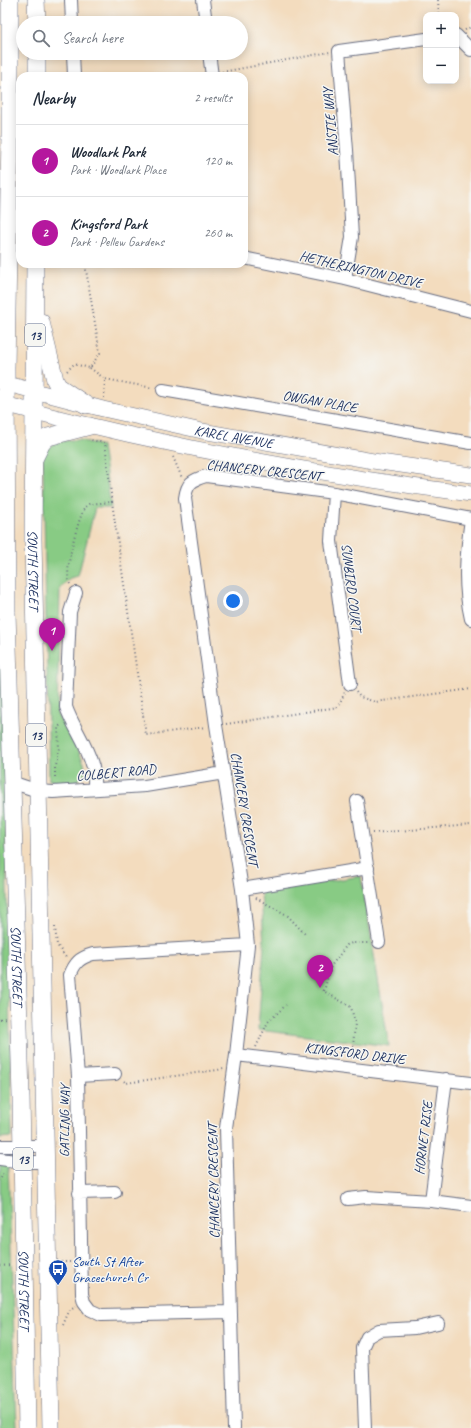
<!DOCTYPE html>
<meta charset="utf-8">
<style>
:root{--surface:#fff;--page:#f6f6f7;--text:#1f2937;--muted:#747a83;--line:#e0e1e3;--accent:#b5179e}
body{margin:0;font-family:Caveat,sans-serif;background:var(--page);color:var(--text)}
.controls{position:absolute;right:12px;top:12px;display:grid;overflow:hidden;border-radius:8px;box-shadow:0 2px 10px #0003}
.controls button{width:36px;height:36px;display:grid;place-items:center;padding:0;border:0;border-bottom:1px solid var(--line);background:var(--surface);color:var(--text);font:20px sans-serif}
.you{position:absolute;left:233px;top:601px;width:14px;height:14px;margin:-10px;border:3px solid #fff;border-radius:50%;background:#1a73e8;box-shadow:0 0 0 6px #1a73e833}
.badge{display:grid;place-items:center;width:26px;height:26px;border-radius:50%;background:var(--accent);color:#fff;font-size:13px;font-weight:700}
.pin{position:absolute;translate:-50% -33px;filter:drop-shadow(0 1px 2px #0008)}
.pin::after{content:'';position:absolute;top:21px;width:14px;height:12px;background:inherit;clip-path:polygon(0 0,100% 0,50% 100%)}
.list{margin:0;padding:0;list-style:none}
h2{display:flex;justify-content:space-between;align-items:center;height:52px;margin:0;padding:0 16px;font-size:17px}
h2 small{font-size:13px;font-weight:400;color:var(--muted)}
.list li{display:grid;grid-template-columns:26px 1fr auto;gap:12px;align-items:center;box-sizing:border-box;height:72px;padding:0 16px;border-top:1px solid var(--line)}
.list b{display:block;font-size:15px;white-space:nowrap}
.list p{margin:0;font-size:13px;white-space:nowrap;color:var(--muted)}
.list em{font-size:13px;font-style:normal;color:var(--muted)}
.icon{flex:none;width:22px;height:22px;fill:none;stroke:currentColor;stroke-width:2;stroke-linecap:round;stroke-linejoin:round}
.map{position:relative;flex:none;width:471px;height:1428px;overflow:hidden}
.search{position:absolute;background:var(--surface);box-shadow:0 2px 10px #0003;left:16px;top:16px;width:232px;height:44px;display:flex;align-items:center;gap:10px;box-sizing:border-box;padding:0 14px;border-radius:22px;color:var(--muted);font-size:15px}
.panel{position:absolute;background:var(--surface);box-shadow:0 2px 10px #0003;left:16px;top:72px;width:232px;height:196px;border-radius:12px}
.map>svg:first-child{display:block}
</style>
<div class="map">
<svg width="471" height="1428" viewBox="0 0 471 1428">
<rect width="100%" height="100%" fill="#f6f6f2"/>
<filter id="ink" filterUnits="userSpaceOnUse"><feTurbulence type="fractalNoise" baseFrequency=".025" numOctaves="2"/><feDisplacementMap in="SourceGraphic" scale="8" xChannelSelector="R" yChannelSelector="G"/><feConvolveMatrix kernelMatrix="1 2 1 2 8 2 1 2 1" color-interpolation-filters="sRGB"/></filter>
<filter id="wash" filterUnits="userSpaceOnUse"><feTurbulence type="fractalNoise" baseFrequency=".012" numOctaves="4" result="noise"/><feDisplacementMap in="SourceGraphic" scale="16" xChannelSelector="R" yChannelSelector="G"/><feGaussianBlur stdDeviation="0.9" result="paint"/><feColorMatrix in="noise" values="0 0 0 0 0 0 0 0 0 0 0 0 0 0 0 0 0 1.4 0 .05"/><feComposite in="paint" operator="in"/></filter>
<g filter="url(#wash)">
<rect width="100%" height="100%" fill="#f3dcbe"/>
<path fill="#88cb84" stroke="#527d71" d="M70,440H80L102,446L111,508H95L78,576L70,578L60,588L57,714L79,752L84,763L86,772C76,786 64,785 49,780L43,456C51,442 55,443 70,440Z
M0,547L12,1137L0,1138Z
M361,876L389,1046L258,1030L264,945L261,892Z
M8,1162L17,1428H0V1163Z"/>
</g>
<g filter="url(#ink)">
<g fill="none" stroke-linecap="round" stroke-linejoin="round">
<defs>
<path id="minor" d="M71,0L72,23
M203,0L206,23
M456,35L471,50
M73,53L74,76
M209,53L212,76
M244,258L345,279L471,311
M345,279L352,237L347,150L339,51L426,39
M163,390L471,443
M334,493L331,541L350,684
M471,519C466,554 463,585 471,619
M76,593L70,612L66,707C73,727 86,743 92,764C95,771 94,781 94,788
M11,782L38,791L53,792L145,786L224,773
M357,801L379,942
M242,889L368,868
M236,1055L471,1083
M78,1076L115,1074
M446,1079L431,1201L471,1206
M0,1146H46
M0,1159L23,1162H46
M79,1193L115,1192
M348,1199L366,1197L431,1201
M230,1312L101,1315L90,1310L84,1302L82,1294L78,1076L70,975C75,963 79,958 93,954L248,945
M234,1428L226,1128L236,1055L248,945L242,889L216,725L185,498C187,483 192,480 206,476L334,493L471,519
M365,1428L362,1348L367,1337L379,1330L415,1328L438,1323"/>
<g id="major">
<path id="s1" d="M0,382L103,409L202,431L373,461L471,475"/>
<path d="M0,403C155,444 312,474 471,494"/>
</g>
<g id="highway">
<path id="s2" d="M10,0V133L6,368L7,612L21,1096L27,1428"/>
<path d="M36,0L37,23"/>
<path d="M37,53V76"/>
<path id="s3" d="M35,264L33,539L51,1428"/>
<path d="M41,322L55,380L58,386L86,405"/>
<path d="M34,459L42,443L48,437L90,426"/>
</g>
</defs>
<use href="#minor" stroke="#676c80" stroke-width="14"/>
<use href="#major" stroke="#676c80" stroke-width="16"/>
<use href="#highway" stroke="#676c80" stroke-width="18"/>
<path stroke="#676c80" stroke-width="2" stroke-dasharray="1 3" stroke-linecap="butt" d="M438,0L439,15
M465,30L471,27
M222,72L330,52
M90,368L105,379
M67,371L74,364L90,368L100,353L85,264
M104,398L105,379L153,388
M173,457L182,478
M112,502L146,735L206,727
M70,584C63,571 78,520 85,507L89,504L112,502L105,443L91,440
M356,692L360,697L375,702L471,689
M226,724L338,707L345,692
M55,781V766L59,748L58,727L62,724
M373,833L471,825
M256,898L287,915L306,935
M55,927L57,945L67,959
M322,990L351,1007L355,1023L352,1059
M324,991L331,966L347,945L352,943H370
M0,1019L6,1018
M256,1047L268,1022L286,1005
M124,1081L126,1083L224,1069
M1,1178L5,1171
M61,1262H71
M0,1266L11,1265
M63,1325L70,1309L76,1306"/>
<use href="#minor" stroke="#fff" stroke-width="12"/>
<use href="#major" stroke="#fff" stroke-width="15"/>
<use href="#highway" stroke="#fff" stroke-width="17"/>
</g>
</g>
<defs>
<symbol id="bus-pin" viewBox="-11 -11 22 30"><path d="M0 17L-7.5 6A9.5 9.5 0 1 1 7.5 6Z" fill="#1a4fb4" stroke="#f6f6f2"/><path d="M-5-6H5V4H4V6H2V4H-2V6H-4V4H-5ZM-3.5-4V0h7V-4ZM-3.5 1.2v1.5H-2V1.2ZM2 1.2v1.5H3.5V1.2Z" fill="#fff"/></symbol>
</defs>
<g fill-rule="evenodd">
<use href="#bus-pin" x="47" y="1258" width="22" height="30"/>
</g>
<g text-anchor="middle" stroke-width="3" stroke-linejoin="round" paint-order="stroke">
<g fill="#f6f6f2" stroke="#5d6b8a" stroke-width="1">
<rect x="25" y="324" width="20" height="22" rx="3"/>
<rect x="26" y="724" width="20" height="22" rx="3"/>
<rect x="13" y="1148" width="20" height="22" rx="3"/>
</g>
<g font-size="13" font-weight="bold" fill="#1b2f5e">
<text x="35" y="340">13</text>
<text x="36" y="740">13</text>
<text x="23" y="1164">13</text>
</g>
<g font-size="14" fill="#1b2f5e" stroke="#f6f6f2">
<text transform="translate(330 122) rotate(-95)" y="5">ANSTIE WAY</text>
<text transform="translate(361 269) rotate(13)" y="5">HETHERINGTON DRIVE</text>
<text transform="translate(320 401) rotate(10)" y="5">OWGAN PLACE</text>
<text dy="5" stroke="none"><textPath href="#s1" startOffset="240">KAREL AVENUE</textPath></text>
<text transform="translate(264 470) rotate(6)" y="5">CHANCERY CRESCENT</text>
<text dy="5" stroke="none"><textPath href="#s3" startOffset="306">SOUTH STREET</textPath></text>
<text transform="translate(352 587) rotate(83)" y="5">SUNBIRD COURT</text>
<text transform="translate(116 772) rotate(-5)" y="5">COLBERT ROAD</text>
<text transform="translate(245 809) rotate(81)" y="5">CHANCERY CRESCENT</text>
<text dy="5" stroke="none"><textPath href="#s2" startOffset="966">SOUTH STREET</textPath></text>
<text transform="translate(355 1053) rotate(7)" y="5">KINGSFORD DRIVE</text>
<text transform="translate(64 1121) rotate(-90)" y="5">GATLING WAY</text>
<text transform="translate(423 1138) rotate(-83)" y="5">HORNET RISE</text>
<text transform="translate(213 1181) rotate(-91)" y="5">CHANCERY CRESCENT</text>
<text dy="5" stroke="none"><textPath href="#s2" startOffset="1290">SOUTH STREET</textPath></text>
</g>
<g font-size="14" fill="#164399" stroke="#f6f6f2" text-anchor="start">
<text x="72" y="1266">South St After<tspan x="72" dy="16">Gracechurch Cr</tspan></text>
</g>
</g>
</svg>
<div class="controls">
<button>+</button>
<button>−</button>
</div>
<div class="you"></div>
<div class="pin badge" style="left:52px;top:651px">1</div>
<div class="pin badge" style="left:320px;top:988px">2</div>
<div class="search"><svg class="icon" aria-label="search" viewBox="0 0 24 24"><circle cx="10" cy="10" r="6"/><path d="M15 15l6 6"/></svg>Search here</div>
<section class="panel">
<h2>Nearby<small>2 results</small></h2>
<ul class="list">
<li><span class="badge">1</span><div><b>Woodlark Park</b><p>Park · Woodlark Place</p></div><em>120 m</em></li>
<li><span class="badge">2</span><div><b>Kingsford Park</b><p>Park · Pellew Gardens</p></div><em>260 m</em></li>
</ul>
</section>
</div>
